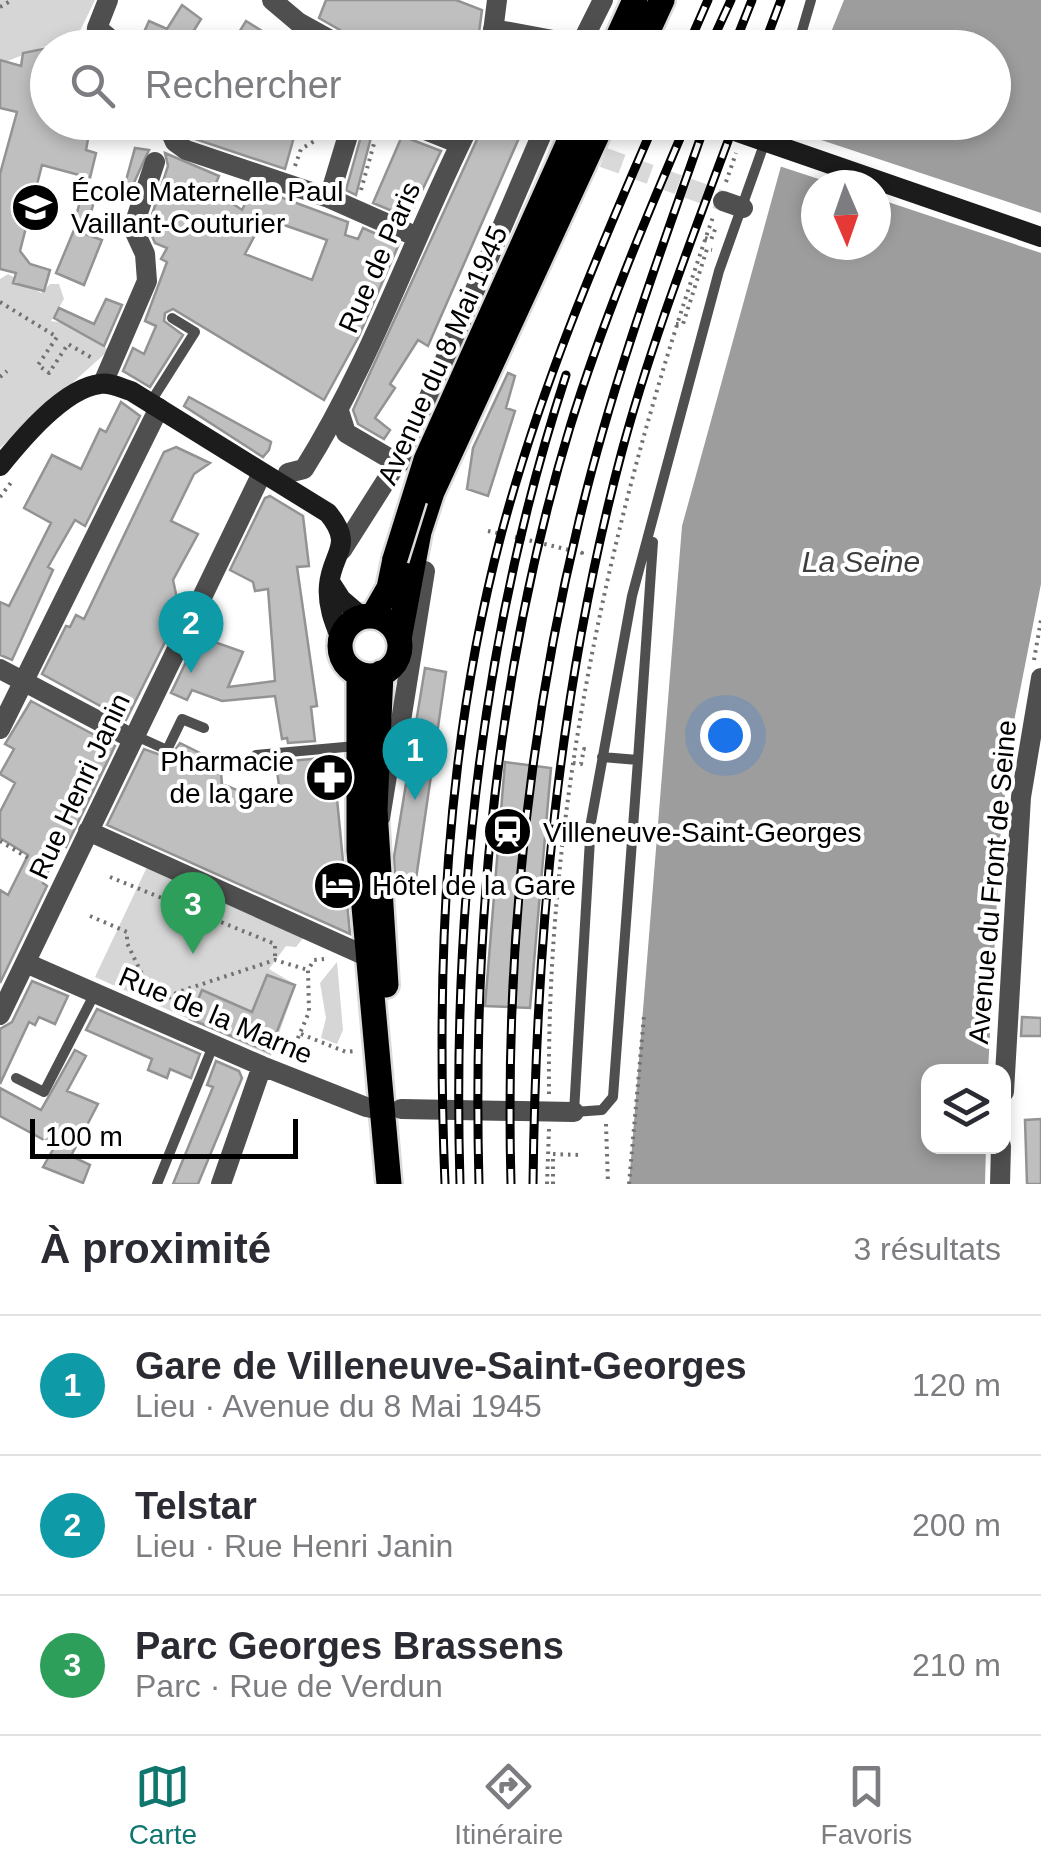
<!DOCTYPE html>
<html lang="fr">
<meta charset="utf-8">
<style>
:root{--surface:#fff;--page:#f2f2f3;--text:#2b2b33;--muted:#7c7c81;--line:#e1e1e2;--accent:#0f766e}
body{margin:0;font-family:Arial,sans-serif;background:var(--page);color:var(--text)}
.controls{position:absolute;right:30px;bottom:30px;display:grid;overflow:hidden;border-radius:20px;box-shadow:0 5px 15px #0003}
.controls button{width:90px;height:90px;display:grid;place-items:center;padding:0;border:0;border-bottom:2px solid var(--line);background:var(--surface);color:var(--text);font:50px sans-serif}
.compass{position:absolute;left:801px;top:170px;width:90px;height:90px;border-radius:50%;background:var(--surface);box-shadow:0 5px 15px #0003;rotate:178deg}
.scale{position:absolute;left:30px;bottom:25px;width:268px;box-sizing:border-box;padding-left:10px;border:5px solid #000;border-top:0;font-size:28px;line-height:35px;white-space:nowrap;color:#000;-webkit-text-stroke:8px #fff;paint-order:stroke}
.you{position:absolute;left:725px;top:735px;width:35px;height:35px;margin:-25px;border:8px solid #fff;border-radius:50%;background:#1a73e8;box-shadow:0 0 0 15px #1a73e833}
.badge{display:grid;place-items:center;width:65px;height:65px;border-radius:50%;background:var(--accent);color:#fff;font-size:32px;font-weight:700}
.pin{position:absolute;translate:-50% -82px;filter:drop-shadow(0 2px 5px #0008)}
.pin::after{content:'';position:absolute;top:52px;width:35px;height:30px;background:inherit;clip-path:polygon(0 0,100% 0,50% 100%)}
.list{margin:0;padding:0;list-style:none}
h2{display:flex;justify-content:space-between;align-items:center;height:130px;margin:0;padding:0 40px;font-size:42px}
h2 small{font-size:32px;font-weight:400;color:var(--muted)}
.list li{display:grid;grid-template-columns:65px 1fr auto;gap:30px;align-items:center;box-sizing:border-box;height:140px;padding:0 40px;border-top:2px solid var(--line)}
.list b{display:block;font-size:38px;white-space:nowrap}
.list p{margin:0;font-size:32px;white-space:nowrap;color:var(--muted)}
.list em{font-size:32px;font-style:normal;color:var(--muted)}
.icon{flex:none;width:55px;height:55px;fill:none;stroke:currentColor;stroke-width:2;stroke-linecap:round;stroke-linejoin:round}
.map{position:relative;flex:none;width:1041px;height:1184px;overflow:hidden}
.search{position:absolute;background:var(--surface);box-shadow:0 5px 15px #0003;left:30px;right:30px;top:30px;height:110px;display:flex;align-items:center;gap:25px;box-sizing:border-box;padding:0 35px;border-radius:55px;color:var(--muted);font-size:38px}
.sheet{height:550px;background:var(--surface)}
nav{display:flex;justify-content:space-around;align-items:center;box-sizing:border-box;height:140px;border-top:2px solid var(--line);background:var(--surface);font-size:28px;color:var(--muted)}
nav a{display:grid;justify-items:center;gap:5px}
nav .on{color:var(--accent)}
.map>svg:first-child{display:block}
</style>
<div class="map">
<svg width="1041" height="1184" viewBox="0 0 1041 1184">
<rect width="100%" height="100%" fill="#fff"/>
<path fill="#d6d6d6" d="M0,0H95L79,33L0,64Z
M8,274L41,293L50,284H59L64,299L51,321L64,323L109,350L0,448V279Z
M147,867L304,937L296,947L286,946L269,969L296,985L271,1056L95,977Z
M337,962L343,1030L337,1044L321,1038L326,1018L320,983Z"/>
<path fill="#9d9d9d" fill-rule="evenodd" d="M844,0H1041V584L1015,716L1001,825L988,1071L928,1072V1146L986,1147L985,1184H629L682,526L786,148L796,123L994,122V48L825,47ZM816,185H876V245H816Z"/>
<path fill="#fff" d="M788,129L1041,213V253L876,198V185H837L776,165Z"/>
<path fill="#bfbfbf" stroke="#939393" stroke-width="2.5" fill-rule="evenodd" d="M326,0H456L482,10L477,48H359L352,37L319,18Z
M182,5L201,19L183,48H151L140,41L149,21L167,29Z
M246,21L289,48H243L233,42Z
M48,48V122L91,123L86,150L96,153L90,178L42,165L20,251L30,264L50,270L44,291L13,283L16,273L0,269V174L17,112L0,108V60L21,66L23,53Z
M181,122H215L243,136L251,122H304L294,137L285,169L192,138Z
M365,122H375L356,195L346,190Z
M485,122H526L428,346L418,340L390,384L395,388L375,418L390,430L384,439L358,424L353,410Z
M402,136L441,151L409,218L373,203Z
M135,148L149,150L132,187L125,184Z
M165,153L219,176L213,190L242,210L253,187L348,222L345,235L358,239L363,228L399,244L359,336L324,400L173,309L165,313L164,321L183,335L150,387L123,371L133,348L144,354L156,326L145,321L167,262L161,259L167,248L155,243L148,227L168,166ZM264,218L327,240L312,280L245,254Z
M85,184L98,187L87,227L74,223Z
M74,230L102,240L84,285L56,273Z
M106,299L122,305L104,346L54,318L59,308L94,324Z
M508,373L515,376L506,408L515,411L488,496L467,489L473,448Z
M189,397L271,442L269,450L263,457L184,406Z
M121,402L140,416L85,526L75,520L48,567L53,570L12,660L0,655V602L9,606L51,523L24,508L52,455L81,469L100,429L106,432Z
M176,447L210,463L194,474L171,521L198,534L173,580L180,612L126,720L42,674L66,626L70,627L76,615L84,619L164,452Z
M270,496L303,516L309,566L297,567L317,706L311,707L315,741L288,743L287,738L282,739L275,696L222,701L192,690L187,700L171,693L201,631L203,638L243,652L228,687L275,681L268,589L255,591L253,582L230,570L265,498Z
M425,668L446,672L416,879L395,876L394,857Z
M31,701L115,746L66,847L62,845L52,863L43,883L47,886L0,983V890L8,895L28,855L0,838V812L15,783L0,774L14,749L5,744Z
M180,743L204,755L208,774L221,773L222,784L251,796L280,793L277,771L291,770L290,761L333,757L350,934L107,825L144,749L169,758Z
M505,762L551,768L530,1008L485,1006Z
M267,975L295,985L269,1052L190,1019L202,990L252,1012Z
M32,981L68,996L55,1024L39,1017L35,1025L29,1022L0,1084V1029L12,1022Z
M97,1009L200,1054L191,1078L170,1069L167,1078L148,1070L152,1059L86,1030Z
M1022,1017L1041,1018V1036H1021Z
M75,1050L86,1056L67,1091L98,1104L71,1156L90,1165L83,1183L43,1167L55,1146L0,1116V1088L41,1110Z
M216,1061L239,1071L242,1078L198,1184H173L213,1087L207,1085Z
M1041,1119V1184H1027L1025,1120Z"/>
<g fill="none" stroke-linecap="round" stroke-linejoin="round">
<path stroke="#d9d9d9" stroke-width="20" stroke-dasharray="20 10" stroke-linecap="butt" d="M575,147L723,201"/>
<defs>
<path id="primary" d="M613,48L635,0
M640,48L662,0
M373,616L389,588L395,559
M340 646a30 30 0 1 1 60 0a30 30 0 1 1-60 0Z
M399,639L419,532L432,492
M381,673L375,810L386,985
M359,674V851L389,1184"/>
</defs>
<use href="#primary" stroke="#dbdbdb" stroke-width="30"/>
<path stroke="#717171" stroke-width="4" stroke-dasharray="2.5 5" stroke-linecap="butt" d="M0,7L12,0
M661,124V122
M295,166L301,149L316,140L325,122
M726,182L736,153
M361,190L380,122
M705,238L711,240L716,227
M0,302L57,337L38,365L49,373L68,344L92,358
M676,324H683L707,249L712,250
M0,377L7,371
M0,497L13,480
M488,531L506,535
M515,537L582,553L581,557
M1034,660L1041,620
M573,763L581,764L584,749L588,750
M0,841L48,870
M110,877L275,944V960
M90,916L127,932V943L153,997
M162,1002L178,992L275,960L308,970
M301,1034L346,1052L355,1051
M289,1059L309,1012L308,970L314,960L324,959
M549,1094C546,795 615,496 714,214
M606,1124L608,1184
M547,1184L549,1129
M553,1184V1154L579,1155
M629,1184L644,1016"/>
<path stroke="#4f4f4f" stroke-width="10" d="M797,48L811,0
M150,403L195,332L172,318
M134,735L167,750L182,719L204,728
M256,755L356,746
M602,757L638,760L613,1097L602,1110L574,1112L591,822L632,596L719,271L772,122
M638,760L653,542
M385,819L400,727
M16,1078L44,1092L95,993
M157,1184L213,1046"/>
<path stroke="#4f4f4f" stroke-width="20" d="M108,0L97,28L121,48
M272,0L298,22L345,48
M493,29L580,45
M491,48L497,0
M579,48L603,0
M166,122L175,142L186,150L329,198L415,236
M405,122L460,144
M329,198L352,122
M723,201L743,208
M103,383L147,281L145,254L133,228L155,162
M340,414L346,433L399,464
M288,473L304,469C372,361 413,237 471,122
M342,550L408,446L547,122
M0,669L131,738
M400,727L425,571L411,570
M0,729L159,408
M88,831L368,957
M26,963L262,1066L366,1107L386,1111
M0,1015L262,473
M1004,1092L1021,797L1041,678
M401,1109L574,1112
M221,1184L262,1066
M1000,1184L1001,1146"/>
<path stroke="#1c1c1c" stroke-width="20" d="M0,466C21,440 64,388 100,384C110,382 121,388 131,391L328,513C355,546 332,552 329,585C327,605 334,622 341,639
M330,582L341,599L362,617"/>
<use href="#primary" stroke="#000" stroke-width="25"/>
<defs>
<path id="rail" d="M687,48L708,0
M709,48L731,0
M733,48L752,0
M763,48L781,0
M445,1184C436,965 445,748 501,535C539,392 596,257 655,122
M460,1184C452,911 481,635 566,375
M479,1184C472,929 496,672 570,427C602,323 644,222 687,122
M511,1184C505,962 527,736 579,521C611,386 660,253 706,122
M533,1184C536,937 558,691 622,451C652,339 695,231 735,122"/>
</defs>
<use href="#rail" stroke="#000" stroke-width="9"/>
<use href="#rail" stroke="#fff" stroke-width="5" stroke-dasharray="15" stroke-linecap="butt"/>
<defs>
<path id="primary-bridge" d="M432,492L603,122
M395,559L426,460L578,122"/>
</defs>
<use href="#primary-bridge" stroke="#dbdbdb" stroke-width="30" stroke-linecap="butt"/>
<path stroke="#1c1c1c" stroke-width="20" d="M709,122L1041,237"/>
<use href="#primary-bridge" stroke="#000" stroke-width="25"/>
</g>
<defs>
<symbol id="school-disc" viewBox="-11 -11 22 22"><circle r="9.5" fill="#000" stroke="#fff"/><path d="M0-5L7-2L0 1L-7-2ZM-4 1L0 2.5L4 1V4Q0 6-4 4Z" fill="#fff"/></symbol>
<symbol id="pharmacy-disc" viewBox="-11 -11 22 22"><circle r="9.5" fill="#000" stroke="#fff"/><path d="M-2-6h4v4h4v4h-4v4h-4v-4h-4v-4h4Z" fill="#fff"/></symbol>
<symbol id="station-disc" viewBox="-11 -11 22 22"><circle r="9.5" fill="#000" stroke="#fff"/><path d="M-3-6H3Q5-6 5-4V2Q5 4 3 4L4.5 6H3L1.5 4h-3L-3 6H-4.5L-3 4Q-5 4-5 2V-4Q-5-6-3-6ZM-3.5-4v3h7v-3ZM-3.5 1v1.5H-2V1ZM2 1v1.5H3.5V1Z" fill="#fff"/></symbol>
<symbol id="hotel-disc" viewBox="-11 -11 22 22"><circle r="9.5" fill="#000" stroke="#fff"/><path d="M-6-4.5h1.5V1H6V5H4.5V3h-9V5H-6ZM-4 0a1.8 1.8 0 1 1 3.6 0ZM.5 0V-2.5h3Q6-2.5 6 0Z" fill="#fff"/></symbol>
</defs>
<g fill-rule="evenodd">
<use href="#school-disc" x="8" y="180" width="55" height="55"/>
<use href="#pharmacy-disc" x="302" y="750" width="55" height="55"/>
<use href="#station-disc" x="480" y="804" width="55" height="55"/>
<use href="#hotel-disc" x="310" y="858" width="55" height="55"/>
</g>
<g text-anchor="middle" stroke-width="8" stroke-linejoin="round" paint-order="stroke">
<g font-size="28" fill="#000" stroke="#fff" text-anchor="start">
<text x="71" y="201">École Maternelle Paul<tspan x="71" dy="32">Vaillant-Couturier</tspan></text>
<text x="294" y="771" text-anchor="end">Pharmacie<tspan x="294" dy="32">de la gare</tspan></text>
<text x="543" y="842">Villeneuve-Saint-Georges</text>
<text x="372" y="895">Hôtel de la Gare</text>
</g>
<g font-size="28" fill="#000" stroke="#fff">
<text transform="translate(379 257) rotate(-66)" y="10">Rue de Paris</text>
<text transform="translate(442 355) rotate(-66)" y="10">Avenue du 8 Mai 1945</text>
<text transform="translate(79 786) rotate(-65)" y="10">Rue Henri Janin</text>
<text transform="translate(992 882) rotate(-85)" y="10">Avenue du Front de Seine</text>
<text transform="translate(216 1015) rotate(23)" y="10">Rue de la Marne</text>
</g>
<g font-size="30" font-style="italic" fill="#3e3e3e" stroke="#fff">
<text x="861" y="572">La Seine</text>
</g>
</g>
</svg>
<div class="controls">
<button><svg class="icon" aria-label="layers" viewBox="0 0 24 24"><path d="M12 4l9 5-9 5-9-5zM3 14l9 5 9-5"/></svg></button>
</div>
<svg class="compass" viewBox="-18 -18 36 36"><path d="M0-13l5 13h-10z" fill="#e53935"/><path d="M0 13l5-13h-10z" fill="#7c7c81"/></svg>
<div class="scale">100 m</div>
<div class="you"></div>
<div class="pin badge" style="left:415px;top:800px;background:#0f9aa8">1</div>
<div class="pin badge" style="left:191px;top:673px;background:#0f9aa8">2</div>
<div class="pin badge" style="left:193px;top:954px;background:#2e9e5b">3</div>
<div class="search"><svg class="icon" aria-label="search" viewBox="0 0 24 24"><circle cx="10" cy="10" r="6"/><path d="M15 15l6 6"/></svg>Rechercher</div>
</div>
<section class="sheet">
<h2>À proximité<small>3 résultats</small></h2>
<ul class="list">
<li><span class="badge" style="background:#0f9aa8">1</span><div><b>Gare de Villeneuve-Saint-Georges</b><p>Lieu · Avenue du 8 Mai 1945</p></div><em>120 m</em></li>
<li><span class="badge" style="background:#0f9aa8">2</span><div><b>Telstar</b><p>Lieu · Rue Henri Janin</p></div><em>200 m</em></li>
<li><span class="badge" style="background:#2e9e5b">3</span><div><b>Parc Georges Brassens</b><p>Parc · Rue de Verdun</p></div><em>210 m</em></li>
</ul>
</section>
<nav>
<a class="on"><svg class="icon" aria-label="map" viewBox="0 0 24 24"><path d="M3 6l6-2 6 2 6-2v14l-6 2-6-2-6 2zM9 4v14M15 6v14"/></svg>Carte</a>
<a><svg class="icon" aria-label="directions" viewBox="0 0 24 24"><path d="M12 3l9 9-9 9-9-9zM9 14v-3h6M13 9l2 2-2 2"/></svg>Itinéraire</a>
<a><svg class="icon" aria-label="saved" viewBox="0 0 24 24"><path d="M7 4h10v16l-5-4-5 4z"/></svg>Favoris</a>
</nav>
